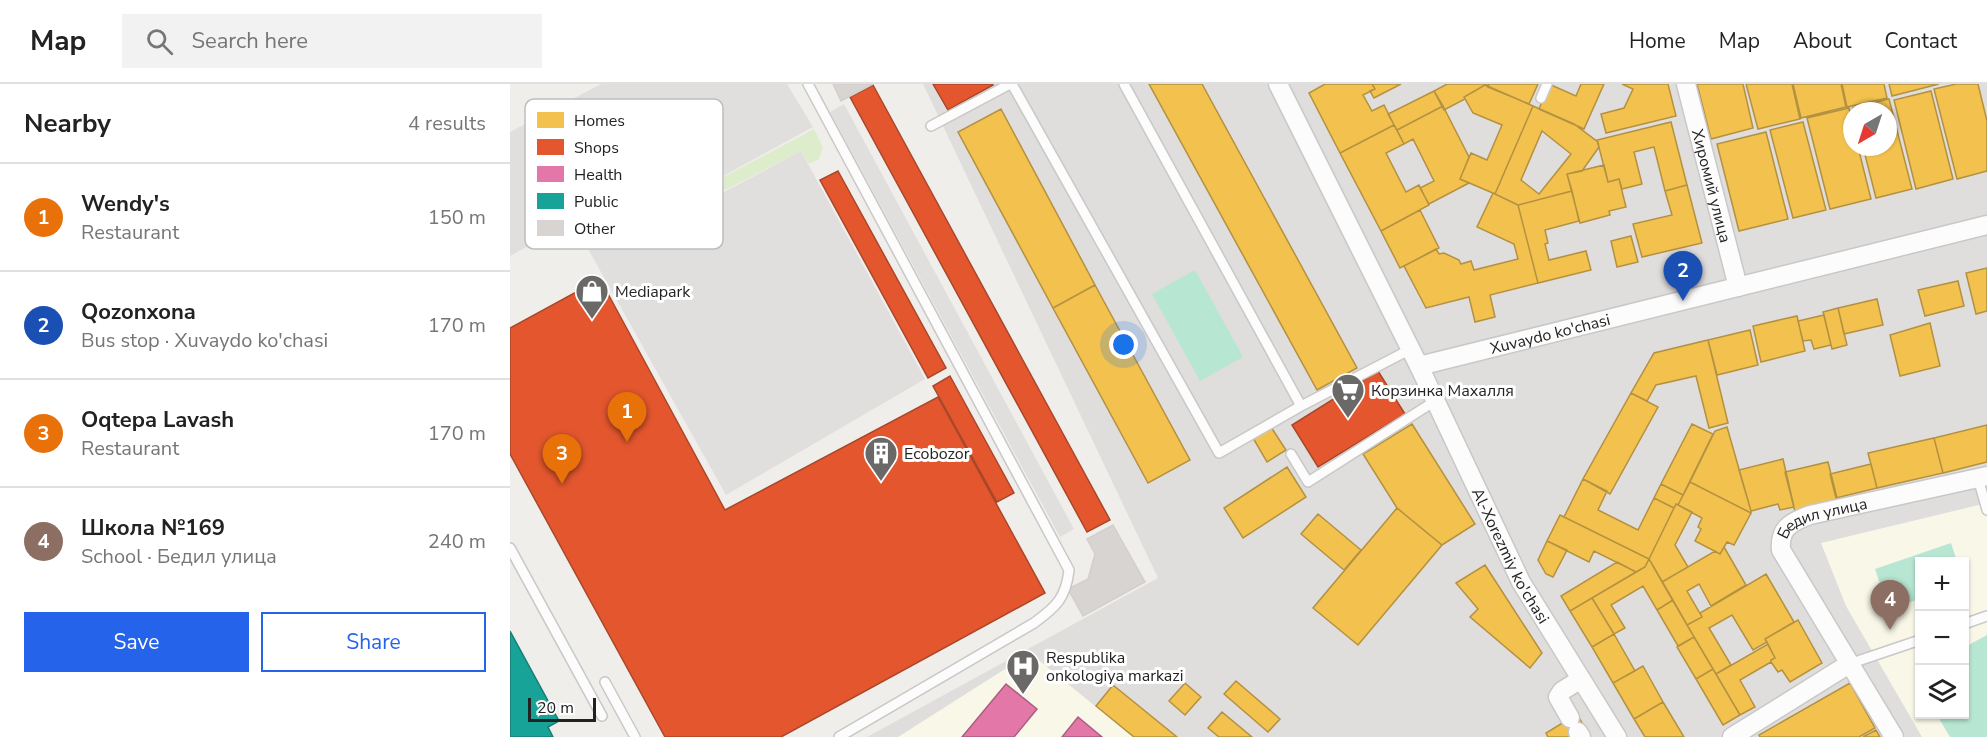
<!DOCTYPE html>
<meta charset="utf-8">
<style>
:root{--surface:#fff;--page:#f2f2f2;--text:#222;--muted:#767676;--line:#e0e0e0;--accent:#2563eb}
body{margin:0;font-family:"Nunito Sans",sans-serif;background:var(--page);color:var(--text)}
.controls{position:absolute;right:18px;bottom:18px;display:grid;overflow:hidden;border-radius:0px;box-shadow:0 2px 4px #0004}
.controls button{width:54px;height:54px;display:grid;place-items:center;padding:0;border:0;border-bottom:2px solid var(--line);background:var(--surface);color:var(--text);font:30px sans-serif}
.compass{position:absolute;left:1333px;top:18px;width:54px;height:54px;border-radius:50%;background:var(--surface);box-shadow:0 2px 4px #0004;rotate:219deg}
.scale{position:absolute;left:18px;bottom:15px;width:68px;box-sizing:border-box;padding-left:6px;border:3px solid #222;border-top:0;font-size:16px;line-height:21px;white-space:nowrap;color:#222;-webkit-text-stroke:4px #fff;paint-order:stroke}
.you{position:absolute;left:614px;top:261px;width:21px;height:21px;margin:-15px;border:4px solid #fff;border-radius:50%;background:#1a73e8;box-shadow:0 0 0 9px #1a73e833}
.badge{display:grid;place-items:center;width:39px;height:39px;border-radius:50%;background:var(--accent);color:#fff;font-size:20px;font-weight:700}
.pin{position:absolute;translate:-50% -50px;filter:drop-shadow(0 2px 3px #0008)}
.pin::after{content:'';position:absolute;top:32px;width:21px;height:18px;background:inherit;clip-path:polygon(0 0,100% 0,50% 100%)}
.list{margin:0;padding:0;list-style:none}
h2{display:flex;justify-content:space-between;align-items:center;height:78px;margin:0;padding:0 24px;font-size:26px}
h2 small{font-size:20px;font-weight:400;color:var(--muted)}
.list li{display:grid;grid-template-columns:39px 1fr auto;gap:18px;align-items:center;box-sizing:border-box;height:108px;padding:0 24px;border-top:2px solid var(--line)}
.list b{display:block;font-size:22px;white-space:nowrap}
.list p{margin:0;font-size:20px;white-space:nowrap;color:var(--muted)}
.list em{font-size:20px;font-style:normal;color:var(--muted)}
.actions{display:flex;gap:12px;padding:18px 24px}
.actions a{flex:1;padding:14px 0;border:2px solid var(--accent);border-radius:0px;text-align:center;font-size:21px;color:var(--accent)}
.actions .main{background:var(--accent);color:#fff}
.icon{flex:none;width:33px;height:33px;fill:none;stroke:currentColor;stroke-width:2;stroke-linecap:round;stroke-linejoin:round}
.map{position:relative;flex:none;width:1477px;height:653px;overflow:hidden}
header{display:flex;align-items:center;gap:36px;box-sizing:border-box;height:84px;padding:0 30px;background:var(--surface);border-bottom:2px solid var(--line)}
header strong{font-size:28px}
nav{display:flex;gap:33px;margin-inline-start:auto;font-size:21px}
.search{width:420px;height:54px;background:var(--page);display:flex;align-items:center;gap:15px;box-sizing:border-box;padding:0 21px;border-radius:0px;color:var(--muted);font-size:22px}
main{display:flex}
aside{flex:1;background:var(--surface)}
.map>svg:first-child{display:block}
</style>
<header>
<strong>Map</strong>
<div class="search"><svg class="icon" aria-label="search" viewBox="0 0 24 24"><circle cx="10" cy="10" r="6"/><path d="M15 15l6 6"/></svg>Search here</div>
<nav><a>Home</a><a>Map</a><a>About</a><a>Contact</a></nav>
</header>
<main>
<aside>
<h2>Nearby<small>4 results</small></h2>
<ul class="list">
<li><span class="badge" style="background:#e8710a">1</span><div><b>Wendy's</b><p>Restaurant</p></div><em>150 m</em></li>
<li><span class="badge" style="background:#1a4fb4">2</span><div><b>Qozonxona</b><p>Bus stop · Xuvaydo ko'chasi</p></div><em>170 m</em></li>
<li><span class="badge" style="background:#e8710a">3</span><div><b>Oqtepa Lavash</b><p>Restaurant</p></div><em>170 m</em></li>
<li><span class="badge" style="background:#8d6e63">4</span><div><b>Школа №169</b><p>School · Бедил улица</p></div><em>240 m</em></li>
</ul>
<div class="actions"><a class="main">Save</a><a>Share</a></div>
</aside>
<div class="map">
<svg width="1477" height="653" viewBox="0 0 1477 653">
<rect width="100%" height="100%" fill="#f0eeeb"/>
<path fill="#dfdedc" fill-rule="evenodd" d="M413,0H1477V653H357L648,494ZM1342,27H1378V63H1342ZM1410,478H1454V630H1410Z"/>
<path fill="#f8f7e8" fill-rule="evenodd" d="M1477,419V653H1412L1336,522L1311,459ZM1410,478H1454V630H1410Z
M520,569L623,653H388Z"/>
<path fill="#ddeccb" d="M304,45L313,63L309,75L299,80L291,67L215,106L208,96Z"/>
<path fill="#b7e6d2" d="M685,186L733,273L690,297L642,210Z
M1441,459L1447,477L1410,478L1409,515L1379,526L1365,485Z
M1477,551V653H1440L1427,631L1454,630L1455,563Z"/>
<path fill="#e0dfde" d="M91,0H277L303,43L206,96L214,108L291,67L415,295L216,411L63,138L0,172V48Z
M334,20L564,445L550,453L320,28Z"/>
<path fill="#f2c14e" stroke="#b49141" stroke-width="1.5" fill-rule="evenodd" d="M639,0H692L847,284L807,306Z
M815,0H862L865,5L853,11L862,27L874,21L884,41L830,69L799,9Z
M862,0H891L864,14L860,7L865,5Z
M937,0H979L978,3L975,1L954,13L955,15L934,26L924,7Z
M979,0H1028L1019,20L978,3Z
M1039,0L1066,12L1071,0H1094L1074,45L1029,25Z
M1112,0H1158L1166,32L1096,49L1091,30L1114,24L1123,5Z
M1187,0H1233L1243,44L1201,55Z
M1236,0H1282L1290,35L1248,45Z
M1283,0H1331L1336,23L1291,34Z
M1332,0H1374L1377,14L1337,23Z
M1379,0H1429L1382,12Z
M1446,0H1468L1477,37V87L1447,95L1424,5Z
M975,1L1023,22L985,110L950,95L961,69L977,76L992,41L963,29L954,13Z
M924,7L933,22L887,46L878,30Z
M1421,7L1443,95L1406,105L1384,16Z
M1379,15L1402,105L1366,114L1353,63H1378V27H1344L1343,24Z
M933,22L959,73L950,95L959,99L919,120L910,104L924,97L903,55L894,60L887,46Z
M1023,22L1064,40L1088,58L1089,63L1072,87L1057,90L1062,107L1008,121L985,110ZM1032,47L1061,70L1029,110L1011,96Z
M1339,24L1342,37V63H1348L1361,115L1320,125L1297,34Z
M491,25L585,201L543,224L448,48Z
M1161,38L1177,101L1155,107L1144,63L1124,68L1132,100L1112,105L1109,95L1098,98L1087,56Z
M1293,38L1316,126L1283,134L1260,46Z
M884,41L894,60L876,69L896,108L909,101L919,121L871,147L830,69Z
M1256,48L1278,135L1229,147L1207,60Z
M1094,81L1098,98L1109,95L1116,123L1099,127L1100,131L1070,139L1057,90Z
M1177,101L1192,159L1132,173L1123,140L1162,131L1155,107Z
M1062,107L1069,137L1035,146L1038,159L1035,160L1039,176L1076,167L1081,186L1028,199L1008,121Z
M983,109L1008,121L1028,199L980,211L985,233L965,238L959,213L916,224L894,182L926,165L929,170L934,169L949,176L951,180L961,177L964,186L1008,175L1004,160L967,143Z
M910,126L929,164L890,184L871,147Z
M1121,152L1128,178L1107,183L1101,157Z
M1477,184V227L1466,230L1456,189Z
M1448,197L1454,222L1415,232L1408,206Z
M585,201L680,376L638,399L543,224Z
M1367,215L1373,241L1334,250L1328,224Z
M1328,224L1337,261L1322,265L1313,228Z
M1314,231L1321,261L1304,265L1301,256L1293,257L1288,237Z
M1287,232L1295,267L1251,278L1243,242Z
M1420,239L1430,282L1390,292L1380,251Z
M1240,246L1248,281L1207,291L1198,256Z
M1198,256L1218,339L1199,344L1186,292L1146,301L1137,317L1121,309L1144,269Z
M1121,309L1148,323L1100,410L1073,395Z
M902,340L965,440L932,461L887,424L853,370Z
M1182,340L1203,350L1173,411L1151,400Z
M1477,341V378L1433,389L1424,354Z
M761,343L776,366L757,378L743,354Z
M1217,343L1241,427V429L1180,398L1205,347Z
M1424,354L1433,389L1367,404L1358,369Z
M1273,375L1284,423L1270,426L1268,420L1241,427L1229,386Z
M1318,378L1329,422L1286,432L1275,388Z
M1361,380L1367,404L1326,414L1320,390Z
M777,383L796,413L733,454L714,424Z
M1073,395L1097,407L1088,426L1128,446L1144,414L1164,424L1139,475L1054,433Z
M1180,398L1241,429L1224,461L1217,458L1210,470L1185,457L1191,445L1188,443L1192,434L1168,421Z
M1151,400L1173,411L1168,421L1166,420L1164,424L1144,414Z
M1166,420L1182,428L1165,461L1178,483L1152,498L1139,475Z
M887,424L932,461L848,561L803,524Z
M808,430L851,466L834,486L791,450Z
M1050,431L1139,475L1135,483L1126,488L1084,467L1079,478L1037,457Z
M1037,457L1057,466L1043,493L1036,490L1028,476Z
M1214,463L1236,501L1201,522L1189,500L1177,507L1192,533L1177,541L1152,498L1205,467L1210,470Z
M1139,475L1163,516L1147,526L1133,502L1101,521L1115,544L1104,550L1082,514L1135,483Z
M1107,478L1126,488L1060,527L1051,512Z
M975,481L1032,569L1020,584L960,533L968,525L946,499Z
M1256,490L1284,538L1255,555L1257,558L1243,566L1222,531L1199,544L1221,581L1206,590L1177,541L1192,533L1190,529Z
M1082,514L1104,550L1082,563L1060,527Z
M1163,516L1184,553L1168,562L1147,526Z
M1288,536L1312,579L1280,598L1272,586L1268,588L1261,578V576L1265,574L1255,555Z
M1104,550L1125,587L1103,599L1082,563Z
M1184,553L1203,585L1186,595L1167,563Z
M1258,560L1265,574L1261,576V578L1230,596L1245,623L1230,631L1206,590Z
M1133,582L1153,618L1124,635L1103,599Z
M1203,585L1230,631L1213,641L1186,595Z
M726,597L770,635L758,648L714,610Z
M675,599L691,613L675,631L659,617Z
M1340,599L1365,644L1349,653H1250L1249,651Z
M603,601L667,653H624L586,622Z
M1153,618L1174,653H1135L1124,635Z
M712,628L742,653H709L698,644Z
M1067,630L1075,644L1061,653H1038L1036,649Z
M1366,646L1370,653H1353Z"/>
<path fill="#e4572e" stroke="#aa472a" stroke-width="1.5" d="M423,0H483V1L438,26Z
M363,1L600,436L577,448L340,13Z
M328,87L436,284L418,294L310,96Z
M90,195L215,426L428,313L535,509L271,653H155L0,370V244Z
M868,287L895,330L808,383L782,341Z
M440,292L504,409L487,418L423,302Z"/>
<path fill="#e377a8" stroke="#a95e80" stroke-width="1.5" d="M496,600L527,625L504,653H452Z
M568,633L592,653H552Z"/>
<path fill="#17a398" stroke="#1a7c75" stroke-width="1.5" d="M0,547L49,637L38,643L43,653H0Z"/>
<path fill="#d7d4d2" stroke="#d3d0cc" stroke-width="1.5" d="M323,0H363L331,17Z
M603,441L635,498L573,532L558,505L578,495L585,470L577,455Z"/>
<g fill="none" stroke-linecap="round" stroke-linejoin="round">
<defs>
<path id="lane" d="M298,0L559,486C556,514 546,523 524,539L329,653
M502,0L709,369L791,322L901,265
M614,0L791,322
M1031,14L1037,0
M421,42L500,0
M781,370L798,398L925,317
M1468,394L1477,426
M0,464L92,632
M1454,540L1477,532
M1339,580L1410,556
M95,598L125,653"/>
<g id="street">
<path id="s1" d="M768,0L909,282L1011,498L1107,653"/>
<path id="s2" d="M1176,0L1228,203"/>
<path id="s3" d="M909,282L1477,141"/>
<path d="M1060,634L1048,613L1052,607L1071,595"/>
<path d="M1068,648L1071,653"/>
<path d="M1222,653L1339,580"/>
<path id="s4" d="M1384,653L1271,466C1269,444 1281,438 1300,431L1477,392"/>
</g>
</defs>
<use href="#lane" stroke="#c9c8c7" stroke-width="12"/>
<use href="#street" stroke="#c9c8c7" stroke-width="21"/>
<use href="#lane" stroke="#fdfcfc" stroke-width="9"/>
<use href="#street" stroke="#fdfcfc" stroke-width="18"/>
</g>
<defs>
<symbol id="shop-pin" viewBox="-11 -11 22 30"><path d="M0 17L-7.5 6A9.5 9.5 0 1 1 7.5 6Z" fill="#6a6968" stroke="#fff"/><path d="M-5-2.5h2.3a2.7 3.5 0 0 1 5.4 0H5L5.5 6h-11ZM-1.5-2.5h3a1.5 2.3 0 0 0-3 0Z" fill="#fff"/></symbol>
<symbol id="supermarket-pin" viewBox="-11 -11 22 30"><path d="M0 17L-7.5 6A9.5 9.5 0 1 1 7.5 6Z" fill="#6a6968" stroke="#fff"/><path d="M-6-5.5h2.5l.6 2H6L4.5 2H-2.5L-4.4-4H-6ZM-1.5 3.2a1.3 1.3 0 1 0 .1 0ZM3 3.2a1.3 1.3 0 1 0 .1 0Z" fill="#fff"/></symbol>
<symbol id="building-pin" viewBox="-11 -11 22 30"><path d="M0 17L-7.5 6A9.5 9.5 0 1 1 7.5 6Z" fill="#6a6968" stroke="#fff"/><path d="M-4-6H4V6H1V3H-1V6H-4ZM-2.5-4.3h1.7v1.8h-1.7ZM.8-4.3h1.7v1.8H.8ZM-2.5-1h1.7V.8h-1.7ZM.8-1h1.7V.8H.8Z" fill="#fff"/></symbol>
<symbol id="hospital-pin" viewBox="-11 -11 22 30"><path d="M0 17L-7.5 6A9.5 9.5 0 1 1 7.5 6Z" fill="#6a6968" stroke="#fff"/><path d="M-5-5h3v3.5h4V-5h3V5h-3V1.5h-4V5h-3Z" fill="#fff"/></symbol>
</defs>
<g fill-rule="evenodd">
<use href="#shop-pin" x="63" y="188" width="38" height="52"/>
<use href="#supermarket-pin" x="819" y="287" width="38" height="52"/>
<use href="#building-pin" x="352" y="350" width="38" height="52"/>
<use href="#hospital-pin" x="494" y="563" width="38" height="52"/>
</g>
<g text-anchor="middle" stroke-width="6" stroke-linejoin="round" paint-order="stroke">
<g font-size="16" fill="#222" stroke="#fff">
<text dy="6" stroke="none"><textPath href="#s2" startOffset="105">Хиромий улица</textPath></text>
<text dy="6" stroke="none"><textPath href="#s3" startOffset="135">Xuvaydo ko'chasi</textPath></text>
<text dy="6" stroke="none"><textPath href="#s4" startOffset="279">Бедил улица</textPath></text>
<text dy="6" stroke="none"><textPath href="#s1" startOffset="526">Al-Xorezmiy ko'chasi</textPath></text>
</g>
<g font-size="16" fill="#222" stroke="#fff" text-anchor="start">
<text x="105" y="213">Mediapark</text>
<text x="861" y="312">Корзинка Махалля</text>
<text x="394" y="375">Ecobozor</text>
<text x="536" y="579">Respublika<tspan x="536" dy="18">onkologiya markazi</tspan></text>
</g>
</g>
<rect x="15" y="15" width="198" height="150" rx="9" fill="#fff" stroke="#bdbdbd" stroke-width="1.5"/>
<rect x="27" y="28" width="27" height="16" fill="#f2c14e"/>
<rect x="27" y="55" width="27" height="16" fill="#e4572e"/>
<rect x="27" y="82" width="27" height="16" fill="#e377a8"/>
<rect x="27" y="109" width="27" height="16" fill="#17a398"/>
<rect x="27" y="136" width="27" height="16" fill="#d7d4d2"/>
<g font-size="16" fill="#222">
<text x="64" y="42">Homes</text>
<text x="64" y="69">Shops</text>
<text x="64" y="96">Health</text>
<text x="64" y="123">Public</text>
<text x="64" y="150">Other</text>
</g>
</svg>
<div class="controls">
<button>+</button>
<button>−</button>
<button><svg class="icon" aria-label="layers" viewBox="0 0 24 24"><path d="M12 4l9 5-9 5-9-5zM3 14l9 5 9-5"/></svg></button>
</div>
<svg class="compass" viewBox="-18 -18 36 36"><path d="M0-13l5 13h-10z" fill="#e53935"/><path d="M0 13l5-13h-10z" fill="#767676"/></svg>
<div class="scale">20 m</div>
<div class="you"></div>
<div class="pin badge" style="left:117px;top:358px;background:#e8710a">1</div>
<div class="pin badge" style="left:1173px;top:217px;background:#1a4fb4">2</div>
<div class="pin badge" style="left:52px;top:400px;background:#e8710a">3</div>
<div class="pin badge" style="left:1380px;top:546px;background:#8d6e63">4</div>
</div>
</main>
